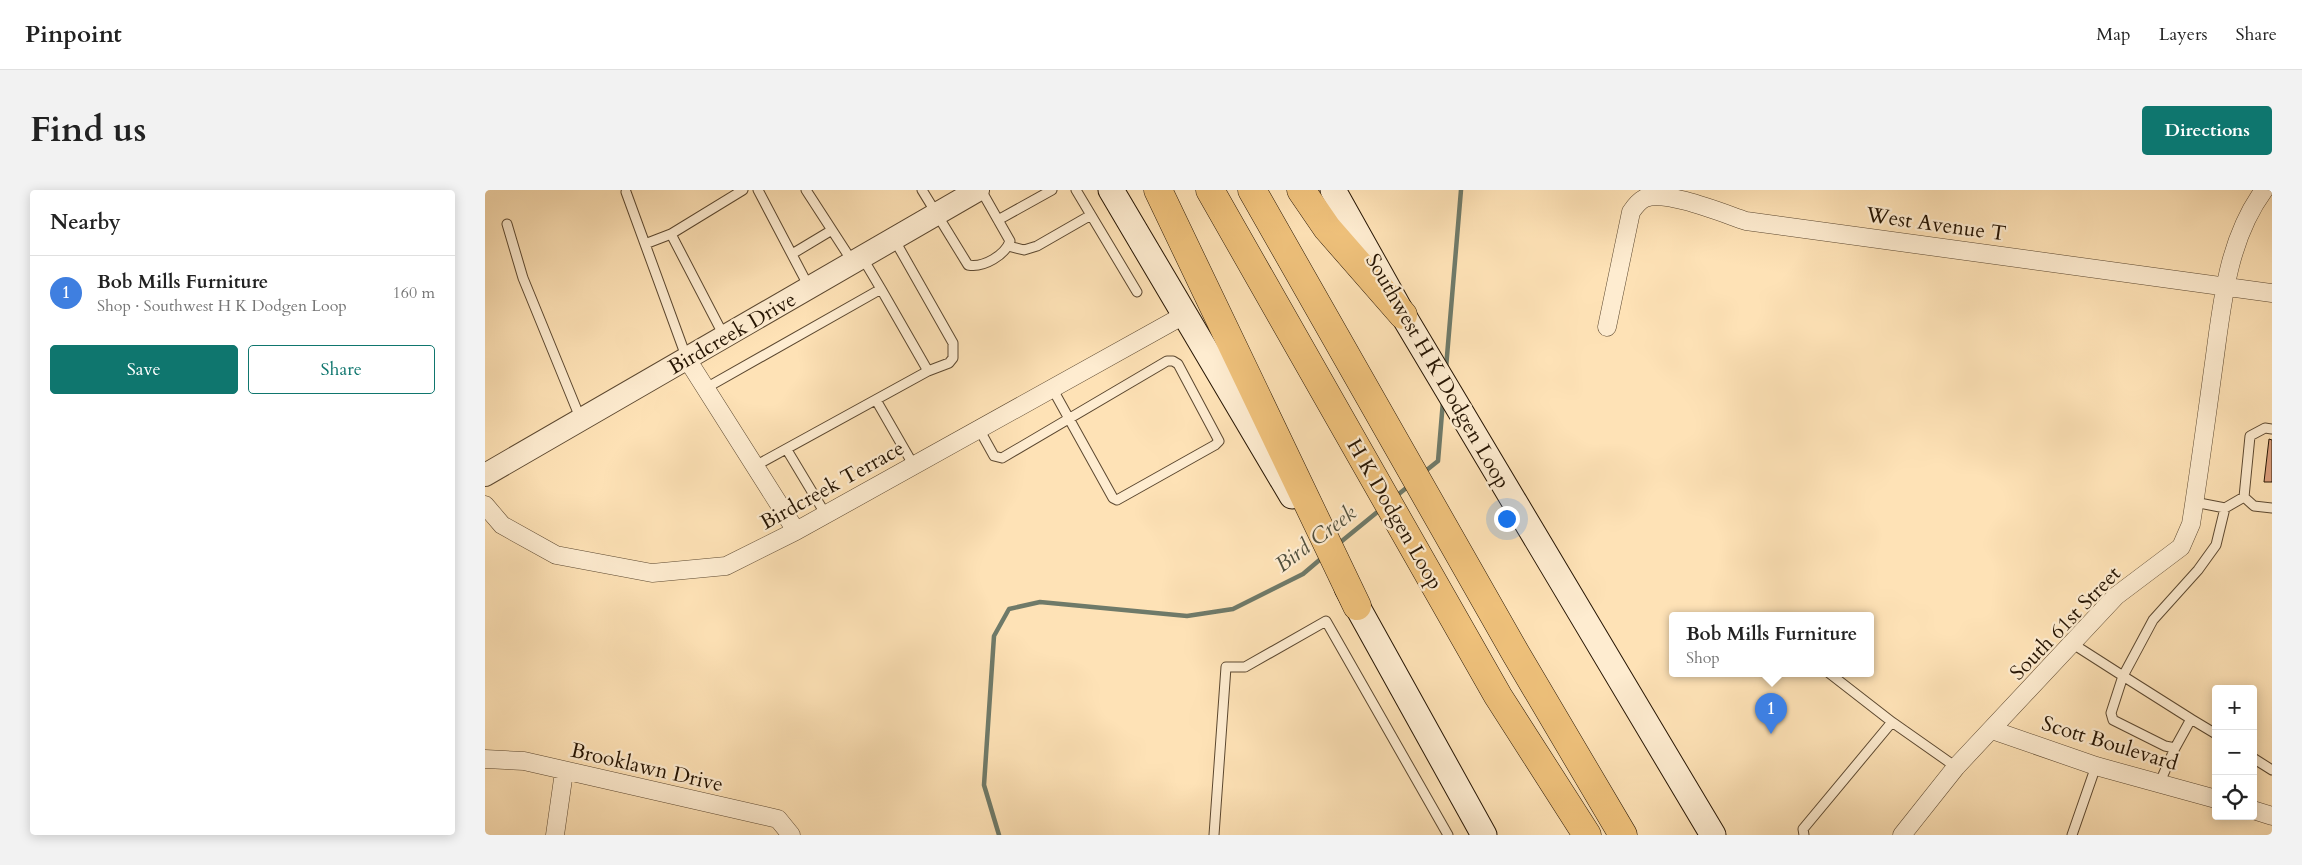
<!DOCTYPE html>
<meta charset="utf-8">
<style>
:root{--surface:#fff;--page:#f2f2f2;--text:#222;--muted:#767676;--line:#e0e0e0;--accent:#0f766e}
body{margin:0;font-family:Cardo,serif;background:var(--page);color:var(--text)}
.controls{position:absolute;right:15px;bottom:15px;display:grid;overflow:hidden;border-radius:5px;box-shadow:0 2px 12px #0003}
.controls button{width:45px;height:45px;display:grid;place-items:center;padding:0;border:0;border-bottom:1px solid var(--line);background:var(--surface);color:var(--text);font:25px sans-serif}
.you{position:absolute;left:1021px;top:328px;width:18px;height:18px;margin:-12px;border:4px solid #fff;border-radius:50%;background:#1a73e8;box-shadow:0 0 0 8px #1a73e833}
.badge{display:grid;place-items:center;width:32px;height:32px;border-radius:50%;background:var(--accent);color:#fff;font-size:16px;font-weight:700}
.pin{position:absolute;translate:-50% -41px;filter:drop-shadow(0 1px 2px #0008)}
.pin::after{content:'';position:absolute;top:26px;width:18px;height:15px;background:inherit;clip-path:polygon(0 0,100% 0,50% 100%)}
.popup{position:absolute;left:1184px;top:422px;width:205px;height:65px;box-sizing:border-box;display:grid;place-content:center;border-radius:5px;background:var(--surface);filter:drop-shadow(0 1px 4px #0005);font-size:16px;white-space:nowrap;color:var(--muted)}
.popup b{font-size:19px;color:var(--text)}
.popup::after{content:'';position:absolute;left:50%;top:100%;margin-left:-10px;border:10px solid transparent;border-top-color:var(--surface)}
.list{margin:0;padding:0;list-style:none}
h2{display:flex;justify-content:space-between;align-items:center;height:65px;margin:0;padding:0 20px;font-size:21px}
h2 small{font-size:16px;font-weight:400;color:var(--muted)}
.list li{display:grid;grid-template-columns:32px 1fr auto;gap:15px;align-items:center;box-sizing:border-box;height:75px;padding:0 20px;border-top:1px solid var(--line)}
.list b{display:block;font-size:19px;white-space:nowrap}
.list p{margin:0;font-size:16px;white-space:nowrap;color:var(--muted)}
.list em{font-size:16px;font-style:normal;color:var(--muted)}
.actions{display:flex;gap:10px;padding:15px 20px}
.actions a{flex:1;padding:11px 0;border:1px solid var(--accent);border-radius:5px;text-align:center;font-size:18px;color:var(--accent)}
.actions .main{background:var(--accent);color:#fff}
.icon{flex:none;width:28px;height:28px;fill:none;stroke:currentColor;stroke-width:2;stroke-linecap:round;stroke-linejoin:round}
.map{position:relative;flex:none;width:1787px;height:645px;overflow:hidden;border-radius:5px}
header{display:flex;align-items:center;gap:30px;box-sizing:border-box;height:70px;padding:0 25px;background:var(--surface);border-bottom:1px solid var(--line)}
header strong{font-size:24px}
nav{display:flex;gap:28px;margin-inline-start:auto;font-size:18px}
.intro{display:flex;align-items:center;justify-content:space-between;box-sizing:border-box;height:120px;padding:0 30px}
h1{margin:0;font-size:35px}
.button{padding:12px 22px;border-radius:5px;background:var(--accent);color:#fff;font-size:18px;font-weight:700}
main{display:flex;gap:30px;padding:0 30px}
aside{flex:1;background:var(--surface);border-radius:5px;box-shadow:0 2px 12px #0003}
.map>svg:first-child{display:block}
</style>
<header>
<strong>Pinpoint</strong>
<nav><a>Map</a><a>Layers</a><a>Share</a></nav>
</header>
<div class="intro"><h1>Find us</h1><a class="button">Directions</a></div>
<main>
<aside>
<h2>Nearby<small></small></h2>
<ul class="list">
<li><span class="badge" style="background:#3f7fe0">1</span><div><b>Bob Mills Furniture</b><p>Shop · Southwest H K Dodgen Loop</p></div><em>160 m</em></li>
</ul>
<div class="actions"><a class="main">Save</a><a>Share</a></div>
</aside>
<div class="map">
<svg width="1787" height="645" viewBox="0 0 1787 645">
<rect width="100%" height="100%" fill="#fee2b6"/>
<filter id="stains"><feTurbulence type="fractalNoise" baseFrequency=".004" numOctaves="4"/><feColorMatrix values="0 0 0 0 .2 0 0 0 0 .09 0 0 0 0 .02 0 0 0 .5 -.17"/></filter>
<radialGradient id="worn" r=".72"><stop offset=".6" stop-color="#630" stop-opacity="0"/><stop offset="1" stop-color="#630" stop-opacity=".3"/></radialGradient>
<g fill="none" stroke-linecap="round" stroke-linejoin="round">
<path stroke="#6f7a69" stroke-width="4.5" d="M961,178L976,0
M938,283L953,271L958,211
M910,307L925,295
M852,355L896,319
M514,645L499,595L509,446L524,419L555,412L702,426L748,419L818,384L838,367"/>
</g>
<path fill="#dd9f7e" stroke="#261503" d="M1784,249L1787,250V292H1779Z"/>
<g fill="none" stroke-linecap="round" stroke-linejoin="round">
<defs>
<path id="service" d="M273,0L324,97
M321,0L367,71
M437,0L483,75C499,78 520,65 525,51L496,0
M591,0L652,102
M141,2L202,169
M513,30L567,0
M22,34L38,88L96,230
M160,54L186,44
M523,56L539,60L552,56L606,25
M307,64L347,40
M396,99L443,181
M239,146L186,44L258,0
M221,198L396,99L377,67
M391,210L429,276
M494,239L509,266L517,268L682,171H688L693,174L734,251L730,255L632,310L628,308L567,198
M302,260L341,325
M270,276L443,181L464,173L468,168V153L409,49
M1759,307L1769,316L1787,318
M1709,312L1740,318L1759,307L1765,246L1780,238L1787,239
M1588,454L1638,486L1626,523L1628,530L1680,556L1690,558L1675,592
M1344,483L1407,532
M1706,529L1638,486L1668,430L1713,380L1731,355L1740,318
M1690,558L1706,529L1731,544
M1768,568L1787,580
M729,645L741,477H760L841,431L963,645
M1319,645L1318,639L1407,532L1471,577
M1587,645L1611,576"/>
<path id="minor" d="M1122,137L1146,22C1150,16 1154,11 1160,8C1182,0 1237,23 1261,31L1787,103
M202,169L311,341
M0,315L17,335L71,365L167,383L241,376L311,341L701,124
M1507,540L1611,576L1731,609
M0,569L39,571L293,629L306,645
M1768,620L1787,626
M70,645L79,582
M1417,645L1471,577L1631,406L1696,357L1706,334C1714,283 1721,231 1728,180C1737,117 1741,52 1779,0"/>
<path id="tertiary" d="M0,285L493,0"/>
<path id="secondary" d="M626,0L807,306
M848,0L918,125L1228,645
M862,398L999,645"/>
<path id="motorway" d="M673,0L872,416
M725,0L1013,506L1102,645
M767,0L1031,464L1138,645
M816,0L842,38L918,125"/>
</defs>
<use href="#service" stroke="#5c4830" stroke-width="11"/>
<use href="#minor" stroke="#5c4830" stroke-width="19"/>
<use href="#tertiary" stroke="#5c4830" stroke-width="24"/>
<use href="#secondary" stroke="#261503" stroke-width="27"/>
<use href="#motorway" stroke="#261503" stroke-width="29"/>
<use href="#service" stroke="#feecd0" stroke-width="9"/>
<use href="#minor" stroke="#feecd0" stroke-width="18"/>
<use href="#tertiary" stroke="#feecd0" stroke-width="22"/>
<use href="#secondary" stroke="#feecd0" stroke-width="25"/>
<use href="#motorway" stroke="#efc17b" stroke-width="28"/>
</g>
<g text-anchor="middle" stroke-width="4.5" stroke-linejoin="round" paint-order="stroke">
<g font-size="21" fill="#261503" stroke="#feecd0">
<text transform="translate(1451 34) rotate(8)" y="7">West Avenue T</text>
<text transform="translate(247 143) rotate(-30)" y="7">Birdcreek Drive</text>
<text transform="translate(953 181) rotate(60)" y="7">Southwest H K Dodgen Loop</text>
<text transform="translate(347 295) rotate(-29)" y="7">Birdcreek Terrace</text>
<text transform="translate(910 324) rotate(60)" y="7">H K Dodgen Loop</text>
<text transform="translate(1580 433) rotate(-46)" y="7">South 61st Street</text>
<text transform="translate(1625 553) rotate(17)" y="7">Scott Boulevard</text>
<text transform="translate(162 577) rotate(13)" y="7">Brooklawn Drive</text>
</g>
<g font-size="22" font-style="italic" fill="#51503e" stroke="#feecd0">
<text transform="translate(830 348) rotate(-37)" y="8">Bird Creek</text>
</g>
</g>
<rect width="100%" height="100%" filter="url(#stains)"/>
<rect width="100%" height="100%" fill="url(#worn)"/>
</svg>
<div class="controls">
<button>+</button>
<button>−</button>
<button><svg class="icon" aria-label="locate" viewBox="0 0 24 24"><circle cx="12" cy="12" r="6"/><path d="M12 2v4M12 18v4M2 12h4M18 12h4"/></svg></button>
</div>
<div class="you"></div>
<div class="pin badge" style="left:1286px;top:544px;background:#3f7fe0">1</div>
<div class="popup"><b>Bob Mills Furniture</b>Shop</div>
</div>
</main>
